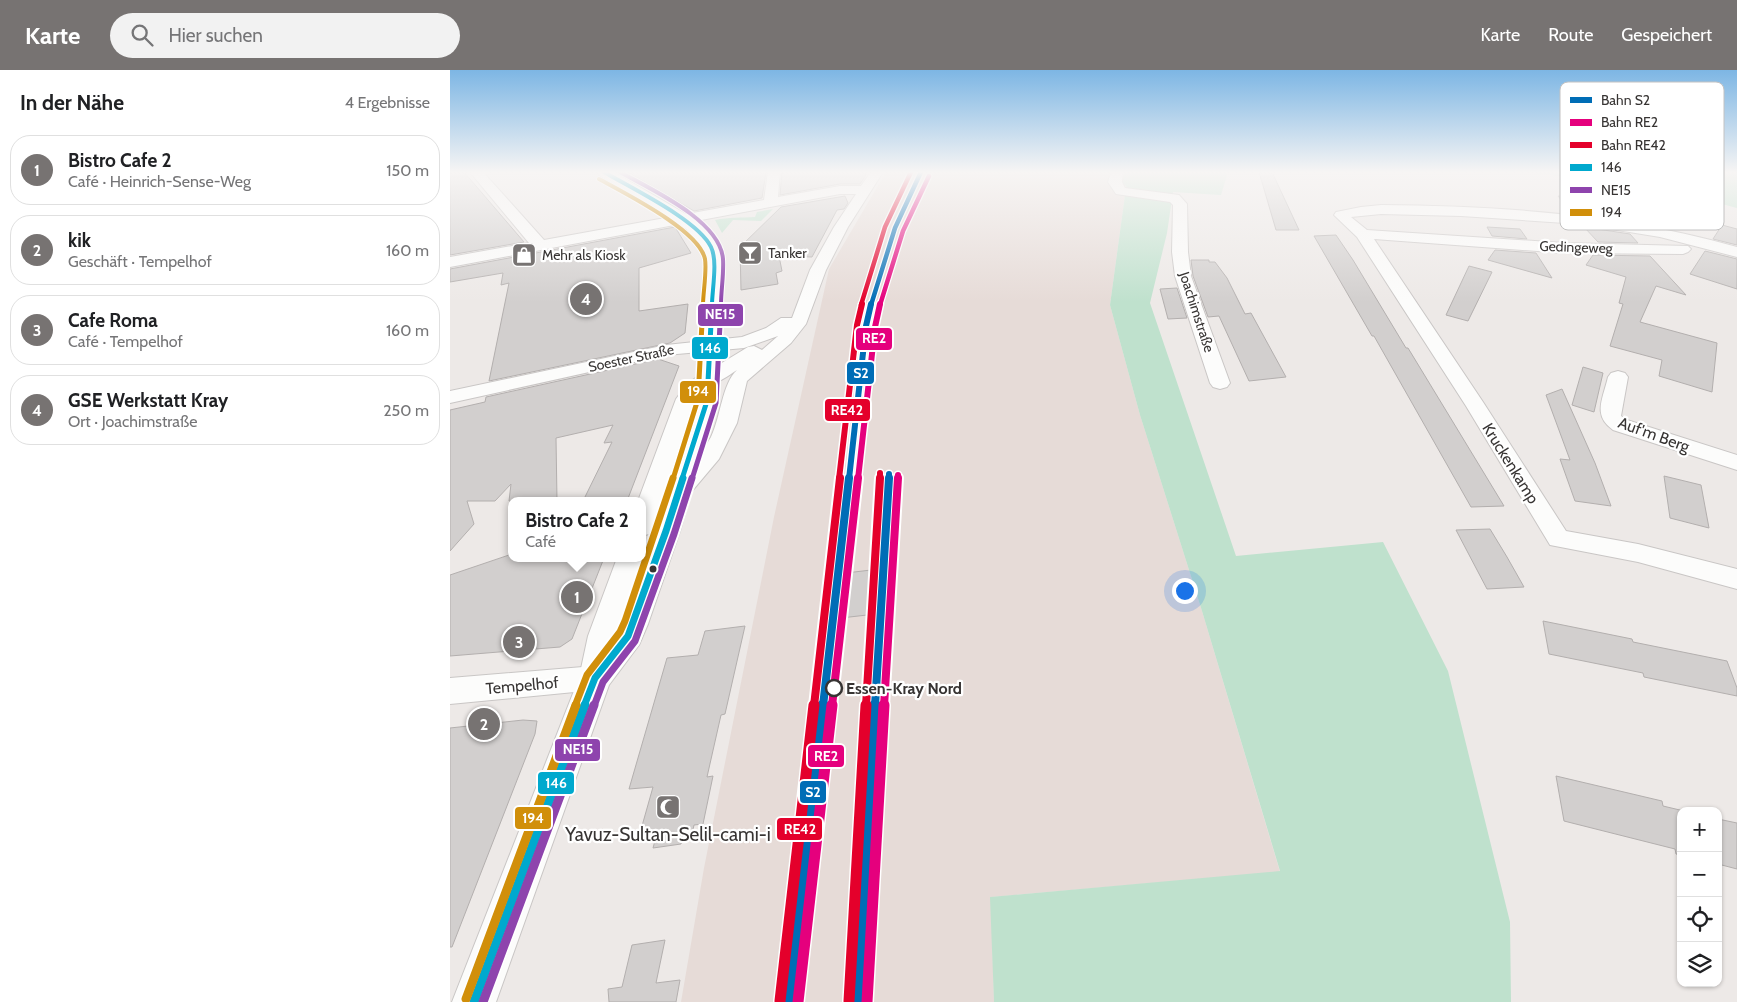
<!DOCTYPE html>
<html lang="de">
<meta charset="utf-8">
<style>
:root{--surface:#fff;--page:#f2f2f2;--text:#202124;--muted:#757577;--line:#e0e0e0;--accent:#777372}
body{margin:0;font-family:Cabin,sans-serif;background:var(--page);color:var(--text)}
.controls{position:absolute;right:15px;bottom:15px;display:grid;overflow:hidden;border-radius:10px;box-shadow:0 1px 4px #0004}
.controls button{width:45px;height:45px;display:grid;place-items:center;padding:0;border:0;border-bottom:1px solid var(--line);background:var(--surface);color:var(--text);font:25px sans-serif}
.you{position:absolute;left:734px;top:520px;width:18px;height:18px;margin:-12px;border:4px solid #fff;border-radius:50%;background:#1a73e8;box-shadow:0 0 0 8px #1a73e833}
.badge{display:grid;place-items:center;width:32px;height:32px;border-radius:50%;background:var(--accent);color:#fff;font-size:16px;font-weight:700}
.pin{position:absolute;translate:-50% -50%;border:2px solid #fff;box-shadow:0 1px 5px #0006}
.popup{position:absolute;left:58px;top:427px;width:138px;height:65px;box-sizing:border-box;display:grid;place-content:center;border-radius:10px;background:var(--surface);filter:drop-shadow(0 1px 4px #0005);font-size:16px;white-space:nowrap;color:var(--muted)}
.popup b{font-size:19px;color:var(--text)}
.popup::after{content:'';position:absolute;left:50%;top:100%;margin-left:-10px;border:10px solid transparent;border-top-color:var(--surface)}
.list{margin:0;padding:0;list-style:none}
h2{display:flex;justify-content:space-between;align-items:center;height:65px;margin:0;padding:0 20px;font-size:21px}
h2 small{font-size:16px;font-weight:400;color:var(--muted)}
.list li{display:grid;grid-template-columns:32px 1fr auto;gap:15px;align-items:center;box-sizing:border-box;height:70px;margin:0 10px 10px;padding:0 10px;border:1px solid var(--line);border-radius:20px}
.list b{display:block;font-size:19px;white-space:nowrap}
.list p{margin:0;font-size:16px;white-space:nowrap;color:var(--muted)}
.list em{font-size:16px;font-style:normal;color:var(--muted)}
.icon{flex:none;width:28px;height:28px;fill:none;stroke:currentColor;stroke-width:2;stroke-linecap:round;stroke-linejoin:round}
.map{position:relative;flex:none;width:1287px;height:932px;overflow:hidden}
header{display:flex;align-items:center;gap:30px;box-sizing:border-box;height:70px;padding:0 25px;background:var(--accent);color:#fff}
header strong{font-size:24px}
nav{display:flex;gap:28px;margin-inline-start:auto;font-size:18px}
.search{width:350px;height:45px;background:var(--page);display:flex;align-items:center;gap:12px;box-sizing:border-box;padding:0 18px;border-radius:28px;color:var(--muted);font-size:19px}
main{display:flex}
aside{flex:1;background:var(--surface)}
.map>svg:first-child{display:block}
</style>
<header>
<strong>Karte</strong>
<div class="search"><svg class="icon" aria-label="search" viewBox="0 0 24 24"><circle cx="10" cy="10" r="6"/><path d="M15 15l6 6"/></svg>Hier suchen</div>
<nav><a>Karte</a><a>Route</a><a>Gespeichert</a></nav>
</header>
<main>
<aside>
<h2>In der Nähe<small>4 Ergebnisse</small></h2>
<ul class="list">
<li><span class="badge">1</span><div><b>Bistro Cafe 2</b><p>Café · Heinrich-Sense-Weg</p></div><em>150 m</em></li>
<li><span class="badge">2</span><div><b>kik</b><p>Geschäft · Tempelhof</p></div><em>160 m</em></li>
<li><span class="badge">3</span><div><b>Cafe Roma</b><p>Café · Tempelhof</p></div><em>160 m</em></li>
<li><span class="badge">4</span><div><b>GSE Werkstatt Kray</b><p>Ort · Joachimstraße</p></div><em>250 m</em></li>
</ul>
</aside>
<div class="map">
<svg width="1287" height="932" viewBox="0 0 1287 932">
<rect width="100%" height="100%" fill="#ede9e7"/>
<path fill="#e6dbd7" d="M436,102H662L659,113L662,118L675,125L660,235L690,345L752,541L830,802L541,827L544,932H231L254,798L324,447L379,199Z"/>
<path fill="#bfe1cd" d="M675,102H778L771,125L723,122L717,163L700,233L786,486L933,472L998,601L1060,852L1061,932H544L540,827L830,801L752,541L690,345L660,235L675,125L678,119L672,111Z
M1071,102H1287V138C1216,118 1144,109 1071,102Z
M323,139L311,151L283,150L272,163L265,150C279,147 291,148 305,147L307,142Z"/>
<path fill="#d2cfce" stroke="#b3afae" d="M0,102H14L74,172L0,185Z
M178,102H316L312,128L244,141Z
M332,102H416V105L410,114H390L330,125Z
M809,102H822L849,160H826Z
M395,126L398,133L394,139L387,140L362,187L329,186L332,201L326,203L328,214L291,220L290,177L331,137Z
M1108,126L1149,131L1166,149L1123,144Z
M1272,155L1287,159V175L1263,169Z
M225,157L241,183L189,198V241L238,234L235,263L220,273L39,311L59,213L51,215L53,203L0,212V199Z
M1037,157L1070,159L1077,169L1042,166Z
M1134,157L1180,164L1188,173L1148,172Z
M886,165L903,190L956,278H958L1054,436L1021,437L924,266H922L864,166Z
M1045,180L1086,183L1102,208L1038,190Z
M1255,181L1287,189V219L1240,204Z
M1143,185L1200,186L1236,225L1206,216L1190,252L1267,273L1262,322L1209,306L1212,290L1160,276L1173,234L1169,233L1176,207L1136,195Z
M741,190H759V192H765L777,208L795,244L801,243L836,307L799,311L769,246L758,247L743,206Z
M1019,196L1042,202L1018,251L996,245Z
M727,218L737,248L718,249L710,219Z
M208,289L229,296L177,431H133L162,372L154,373L163,355L106,368L107,431H59L61,414L45,431H17L24,454L0,481V340L35,332L36,327Z
M1133,297L1153,303L1144,342L1122,335Z
M1112,319L1145,393L1161,436L1125,431L1110,389L1120,390L1096,325Z
M1214,406L1251,415L1259,458L1220,448Z
M1040,459L1057,487L1074,517L1037,519L1006,460Z
M62,484V488H154L122,569L110,577L0,586V505Z
M421,500L417,545L391,548L396,503Z
M1093,551L1182,569L1183,572L1277,591L1287,618V626L1194,607L1193,603L1099,584Z
M295,556L275,644L271,645L257,707L263,706L253,754L244,755L242,764L233,765L231,774L203,778L208,760L190,763L203,717L179,719L217,588L248,585L255,561Z
M73,650L87,651L85,664L2,877H0V658Z
M1106,706L1212,731L1213,736L1234,741H1231V785L1226,784L1225,779L1114,751Z
M1268,749L1287,753V799L1268,794Z
M215,870L206,913L230,910L226,932H159L158,919L172,917L182,875Z"/>
<g fill="none" stroke-linecap="round" stroke-linejoin="round">
<defs>
<path id="minor" d="M20,102H33L94,170L314,130L318,102H330L328,127L390,116H411L421,102H433L398,157L376,200L356,254L341,273L297,311L287,353L269,389L237,427L229,429L221,427L218,421C229,401 250,388 261,367C271,346 272,314 287,300C276,307 266,316 252,313L249,309L252,305L298,277L304,276L312,280L328,266L294,278L216,285L0,333V321L216,275L292,267L316,258L331,248H342L360,200L384,157L406,124H390L0,197V187L79,173Z
M661,102H673L672,112L675,118L729,125L737,134L738,182L741,206L780,313L777,317L770,319L763,317L760,313L725,206L722,182L723,135L720,132L666,124L658,112Z
M931,135C1051,136 1171,144 1287,177V187L1210,167L1130,154L1011,146L931,144L901,147L917,160L1114,173L1238,176L1241,179L1238,182L1233,184L1114,183L924,169L1033,332L1116,461L1188,474L1287,499V519L1188,492L1100,475L1016,336L907,167L884,145L886,142L911,137Z
M1168,301L1175,303L1178,307L1171,346L1177,350L1287,385V400L1163,360C1142,345 1153,329 1158,307L1161,303Z
M145,596L155,599L159,608L155,617L145,620L0,634V608Z"/>
<path id="secondary" d="M147,102H164L248,151L270,177L273,188L268,331L230,461L198,554L189,575L159,615L46,932H2L129,608L138,566L167,488H192V482L193,485L202,463L192,466V431H188L226,329L237,314L247,307L255,188L252,178L236,159L149,105Z"/>
</defs>
<use href="#minor" stroke="#c9c6c5" stroke-width="2"/>
<use href="#secondary" stroke="#c9c6c5" stroke-width="2"/>
<use href="#minor" fill="#fcfcfb" fill-rule="evenodd"/>
<use href="#secondary" fill="#fcfcfb" fill-rule="evenodd"/>
<defs>
<path id="bus-1-far3" d="M154,102C181,118 248,150 261,177C268,191 262,220 262,235"/>
<path id="bus-1-far2" d="M232,409L257,331L262,234"/>
<path id="bus-1-far1" d="M134,636L145,608L178,566L216,461L233,408"/>
<path id="bus-1" d="M24,932L135,635"/>
<path id="bus-2-far3" d="M170,102C200,119 270,150 273,189C274,204 271,220 271,235"/>
<path id="bus-2-far2" d="M242,409L266,333L271,234"/>
<path id="bus-2-far1" d="M144,636L153,612L185,571L224,464L242,408"/>
<path id="bus-2" d="M33,932L144,635"/>
<path id="bus-3-far3" d="M149,109C174,123 249,160 255,189C257,201 253,223 253,235"/>
<path id="bus-3-far2" d="M223,409L248,329L253,234"/>
<path id="bus-3-far1" d="M125,636L137,605L170,562L175,551L223,408"/>
<path id="bus-3" d="M16,929L126,635"/>
</defs>
<use href="#bus-1-far3" stroke="#fff" stroke-width="6"/>
<use href="#bus-1-far2" stroke="#fff" stroke-width="8"/>
<use href="#bus-1-far1" stroke="#fff" stroke-width="11"/>
<use href="#bus-1" stroke="#fff" stroke-width="12"/>
<use href="#bus-2-far3" stroke="#fff" stroke-width="6"/>
<use href="#bus-2-far2" stroke="#fff" stroke-width="8"/>
<use href="#bus-2-far1" stroke="#fff" stroke-width="11"/>
<use href="#bus-2" stroke="#fff" stroke-width="12"/>
<use href="#bus-3-far3" stroke="#fff" stroke-width="6"/>
<use href="#bus-3-far2" stroke="#fff" stroke-width="8"/>
<use href="#bus-3-far1" stroke="#fff" stroke-width="11"/>
<use href="#bus-3" stroke="#fff" stroke-width="12"/>
<use href="#bus-1-far3" stroke="#00a9ce" stroke-width="4"/>
<use href="#bus-1-far2" stroke="#00a9ce" stroke-width="5"/>
<use href="#bus-1-far1" stroke="#00a9ce" stroke-width="7"/>
<use href="#bus-1" stroke="#00a9ce" stroke-width="9"/>
<use href="#bus-2-far3" stroke="#8e44ad" stroke-width="4"/>
<use href="#bus-2-far2" stroke="#8e44ad" stroke-width="5"/>
<use href="#bus-2-far1" stroke="#8e44ad" stroke-width="7"/>
<use href="#bus-2" stroke="#8e44ad" stroke-width="9"/>
<use href="#bus-3-far3" stroke="#d18f0a" stroke-width="4"/>
<use href="#bus-3-far2" stroke="#d18f0a" stroke-width="5"/>
<use href="#bus-3-far1" stroke="#d18f0a" stroke-width="7"/>
<use href="#bus-3" stroke="#d18f0a" stroke-width="9"/>
<defs>
<path id="rail-1-far3" d="M421,235L445,158L471,102"/>
<path id="rail-1-far2" d="M399,409L416,256L421,234
M439,409V404"/>
<path id="rail-1-far1" d="M373,636L399,408
M425,636L439,408"/>
<path id="rail-1" d="M339,932L373,635
M408,932L425,635"/>
<path id="rail-2-far3" d="M430,235L453,161L479,106"/>
<path id="rail-2-far2" d="M408,409L425,257L430,234
M448,409V405"/>
<path id="rail-2-far1" d="M382,636L408,408
M434,636L448,408"/>
<path id="rail-2" d="M348,932L382,635
M417,932L434,635"/>
<path id="rail-3-far3" d="M411,235L435,157L461,102"/>
<path id="rail-3-far2" d="M389,409L407,255L412,234
M430,409V403"/>
<path id="rail-3-far1" d="M364,636L390,408
M416,636L430,408"/>
<path id="rail-3" d="M330,931L364,635
M399,931L416,635"/>
</defs>
<use href="#rail-1-far3" stroke="#fff" stroke-width="7"/>
<use href="#rail-1-far2" stroke="#fff" stroke-width="9"/>
<use href="#rail-1-far1" stroke="#fff" stroke-width="12"/>
<use href="#rail-1" stroke="#fff" stroke-width="14"/>
<use href="#rail-2-far3" stroke="#fff" stroke-width="7"/>
<use href="#rail-2-far2" stroke="#fff" stroke-width="9"/>
<use href="#rail-2-far1" stroke="#fff" stroke-width="12"/>
<use href="#rail-2" stroke="#fff" stroke-width="14"/>
<use href="#rail-3-far3" stroke="#fff" stroke-width="7"/>
<use href="#rail-3-far2" stroke="#fff" stroke-width="9"/>
<use href="#rail-3-far1" stroke="#fff" stroke-width="12"/>
<use href="#rail-3" stroke="#fff" stroke-width="14"/>
<use href="#rail-1-far3" stroke="#006db6" stroke-width="4.5"/>
<use href="#rail-1-far2" stroke="#006db6" stroke-width="6"/>
<use href="#rail-1-far1" stroke="#006db6" stroke-width="8"/>
<use href="#rail-1" stroke="#006db6" stroke-width="11"/>
<use href="#rail-2-far3" stroke="#e5007d" stroke-width="4.5"/>
<use href="#rail-2-far2" stroke="#e5007d" stroke-width="6"/>
<use href="#rail-2-far1" stroke="#e5007d" stroke-width="8"/>
<use href="#rail-2" stroke="#e5007d" stroke-width="11"/>
<use href="#rail-3-far3" stroke="#e4002b" stroke-width="4.5"/>
<use href="#rail-3-far2" stroke="#e4002b" stroke-width="6"/>
<use href="#rail-3-far1" stroke="#e4002b" stroke-width="8"/>
<use href="#rail-3" stroke="#e4002b" stroke-width="11"/>
</g>
<linearGradient id="sky" x2="0" y2="1"><stop stop-color="#7db6e4"/><stop offset="0.44" stop-color="#f7f5f4"/><stop offset="1" stop-color="#f7f5f4" stop-opacity="0"/></linearGradient>
<rect width="1287" height="232" fill="url(#sky)"/>
<defs>
<symbol id="bar-square" viewBox="-11 -11 22 22"><rect x="-9" y="-9" width="18" height="18" rx="4" fill="#777372" stroke="#fff"/><path d="M-6-5H6L.8 .8V4.5H3.5V6h-7V4.5H-.8V.8Z" fill="#fff"/></symbol>
<symbol id="shop-square" viewBox="-11 -11 22 22"><rect x="-9" y="-9" width="18" height="18" rx="4" fill="#777372" stroke="#fff"/><path d="M-5-2.5h2.3a2.7 3.5 0 0 1 5.4 0H5L5.5 6h-11ZM-1.5-2.5h3a1.5 2.3 0 0 0-3 0Z" fill="#fff"/></symbol>
<symbol id="mosque-square" viewBox="-11 -11 22 22"><rect x="-9" y="-9" width="18" height="18" rx="4" fill="#777372" stroke="#fff"/><path d="M3.5-4.9A6 6 0 1 0 3.5 4.9A5 5 0 1 1 3.5-4.9Z" fill="#fff"/></symbol>
</defs>
<g fill-rule="evenodd">
<use href="#bar-square" x="286" y="169" width="28" height="28"/>
<use href="#shop-square" x="60" y="171" width="28" height="28"/>
<use href="#mosque-square" x="204" y="723" width="28" height="28"/>
</g>
<circle fill="#373433" stroke="#fff" stroke-width="2" cx="203" cy="499" r="4.5"/>
<circle fill="#fff" stroke="#373433" stroke-width="2.5" cx="384" cy="618" r="8"/>
<g text-anchor="middle" stroke-width="4.5" stroke-linejoin="round" paint-order="stroke">
<g font-size="14" fill="#373433" stroke="#fff">
<text transform="translate(1126 177) rotate(2)" y="5">Gedingeweg</text>
<text transform="translate(747 242) rotate(72)" y="5">Joachimstraße</text>
<text transform="translate(181 288) rotate(-12)" y="5">Soester Straße</text>
</g>
<g font-size="14" fill="#373433" stroke="#fff" text-anchor="start">
<text x="318" y="188">Tanker</text>
<text x="92" y="190">Mehr als Kiosk</text>
</g>
<g font-size="16" fill="#373433" stroke="#fff">
<text transform="translate(1204 364) rotate(20)" y="6">Auf'm Berg</text>
<text transform="translate(1061 393) rotate(58)" y="6">Kruckenkamp</text>
<text transform="translate(72 615) rotate(-5)" y="6">Tempelhof</text>
</g>
<g font-size="16" font-weight="bold" fill="#373433" stroke="#fff" text-anchor="start">
<text x="396" y="624">Essen-Kray Nord</text>
</g>
<g font-size="19" fill="#373433" stroke="#fff">
<text x="218" y="771">Yavuz-Sultan-Selil-cami-i</text>
</g>
</g>
<rect x="1110" y="12" width="164" height="148" rx="8" fill="#fff" stroke="#c3c2c2" stroke-width="1"/>
<rect x="1120" y="27" width="22" height="6" fill="#006db6"/>
<rect x="1120" y="49" width="22" height="7" fill="#e5007d"/>
<rect x="1120" y="72" width="22" height="6" fill="#e4002b"/>
<rect x="1120" y="94" width="22" height="7" fill="#00a9ce"/>
<rect x="1120" y="117" width="22" height="6" fill="#8e44ad"/>
<rect x="1120" y="139" width="22" height="7" fill="#d18f0a"/>
<g font-size="14" fill="#373433">
<text x="1151" y="35">Bahn S2</text>
<text x="1151" y="57">Bahn RE2</text>
<text x="1151" y="80">Bahn RE42</text>
<text x="1151" y="102">146</text>
<text x="1151" y="125">NE15</text>
<text x="1151" y="147">194</text>
</g>
<g stroke="#fff" stroke-width="2">
<rect x="247" y="233" width="47" height="24" rx="5" fill="#8e44ad"/>
<rect x="405" y="257" width="38" height="24" rx="5" fill="#e5007d"/>
<rect x="241" y="266" width="38" height="24" rx="5" fill="#00a9ce"/>
<rect x="396" y="291" width="29" height="24" rx="5" fill="#006db6"/>
<rect x="229" y="310" width="38" height="24" rx="5" fill="#d18f0a"/>
<rect x="374" y="328" width="47" height="24" rx="5" fill="#e4002b"/>
<rect x="104" y="668" width="47" height="24" rx="5" fill="#8e44ad"/>
<rect x="357" y="674" width="38" height="24" rx="5" fill="#e5007d"/>
<rect x="87" y="701" width="38" height="24" rx="5" fill="#00a9ce"/>
<rect x="349" y="710" width="28" height="24" rx="5" fill="#006db6"/>
<rect x="64" y="736" width="38" height="24" rx="5" fill="#d18f0a"/>
<rect x="326" y="747" width="47" height="24" rx="5" fill="#e4002b"/>
</g>
<g font-size="14" text-anchor="middle" font-weight="bold" fill="#fff">
<text x="270" y="249">NE15</text>
<text x="424" y="273">RE2</text>
<text x="260" y="283">146</text>
<text x="411" y="308">S2</text>
<text x="248" y="326">194</text>
<text x="397" y="345">RE42</text>
<text x="128" y="684">NE15</text>
<text x="376" y="691">RE2</text>
<text x="106" y="718">146</text>
<text x="363" y="727">S2</text>
<text x="83" y="753">194</text>
<text x="350" y="764">RE42</text>
</g>
</svg>
<div class="controls">
<button>+</button>
<button>−</button>
<button><svg class="icon" aria-label="locate" viewBox="0 0 24 24"><circle cx="12" cy="12" r="6"/><path d="M12 2v4M12 18v4M2 12h4M18 12h4"/></svg></button>
<button><svg class="icon" aria-label="layers" viewBox="0 0 24 24"><path d="M12 4l9 5-9 5-9-5zM3 14l9 5 9-5"/></svg></button>
</div>
<div class="you"></div>
<div class="pin badge" style="left:127px;top:527px">1</div>
<div class="popup"><b>Bistro Cafe 2</b>Café</div>
<div class="pin badge" style="left:34px;top:654px">2</div>
<div class="pin badge" style="left:69px;top:572px">3</div>
<div class="pin badge" style="left:136px;top:229px">4</div>
</div>
</main>
